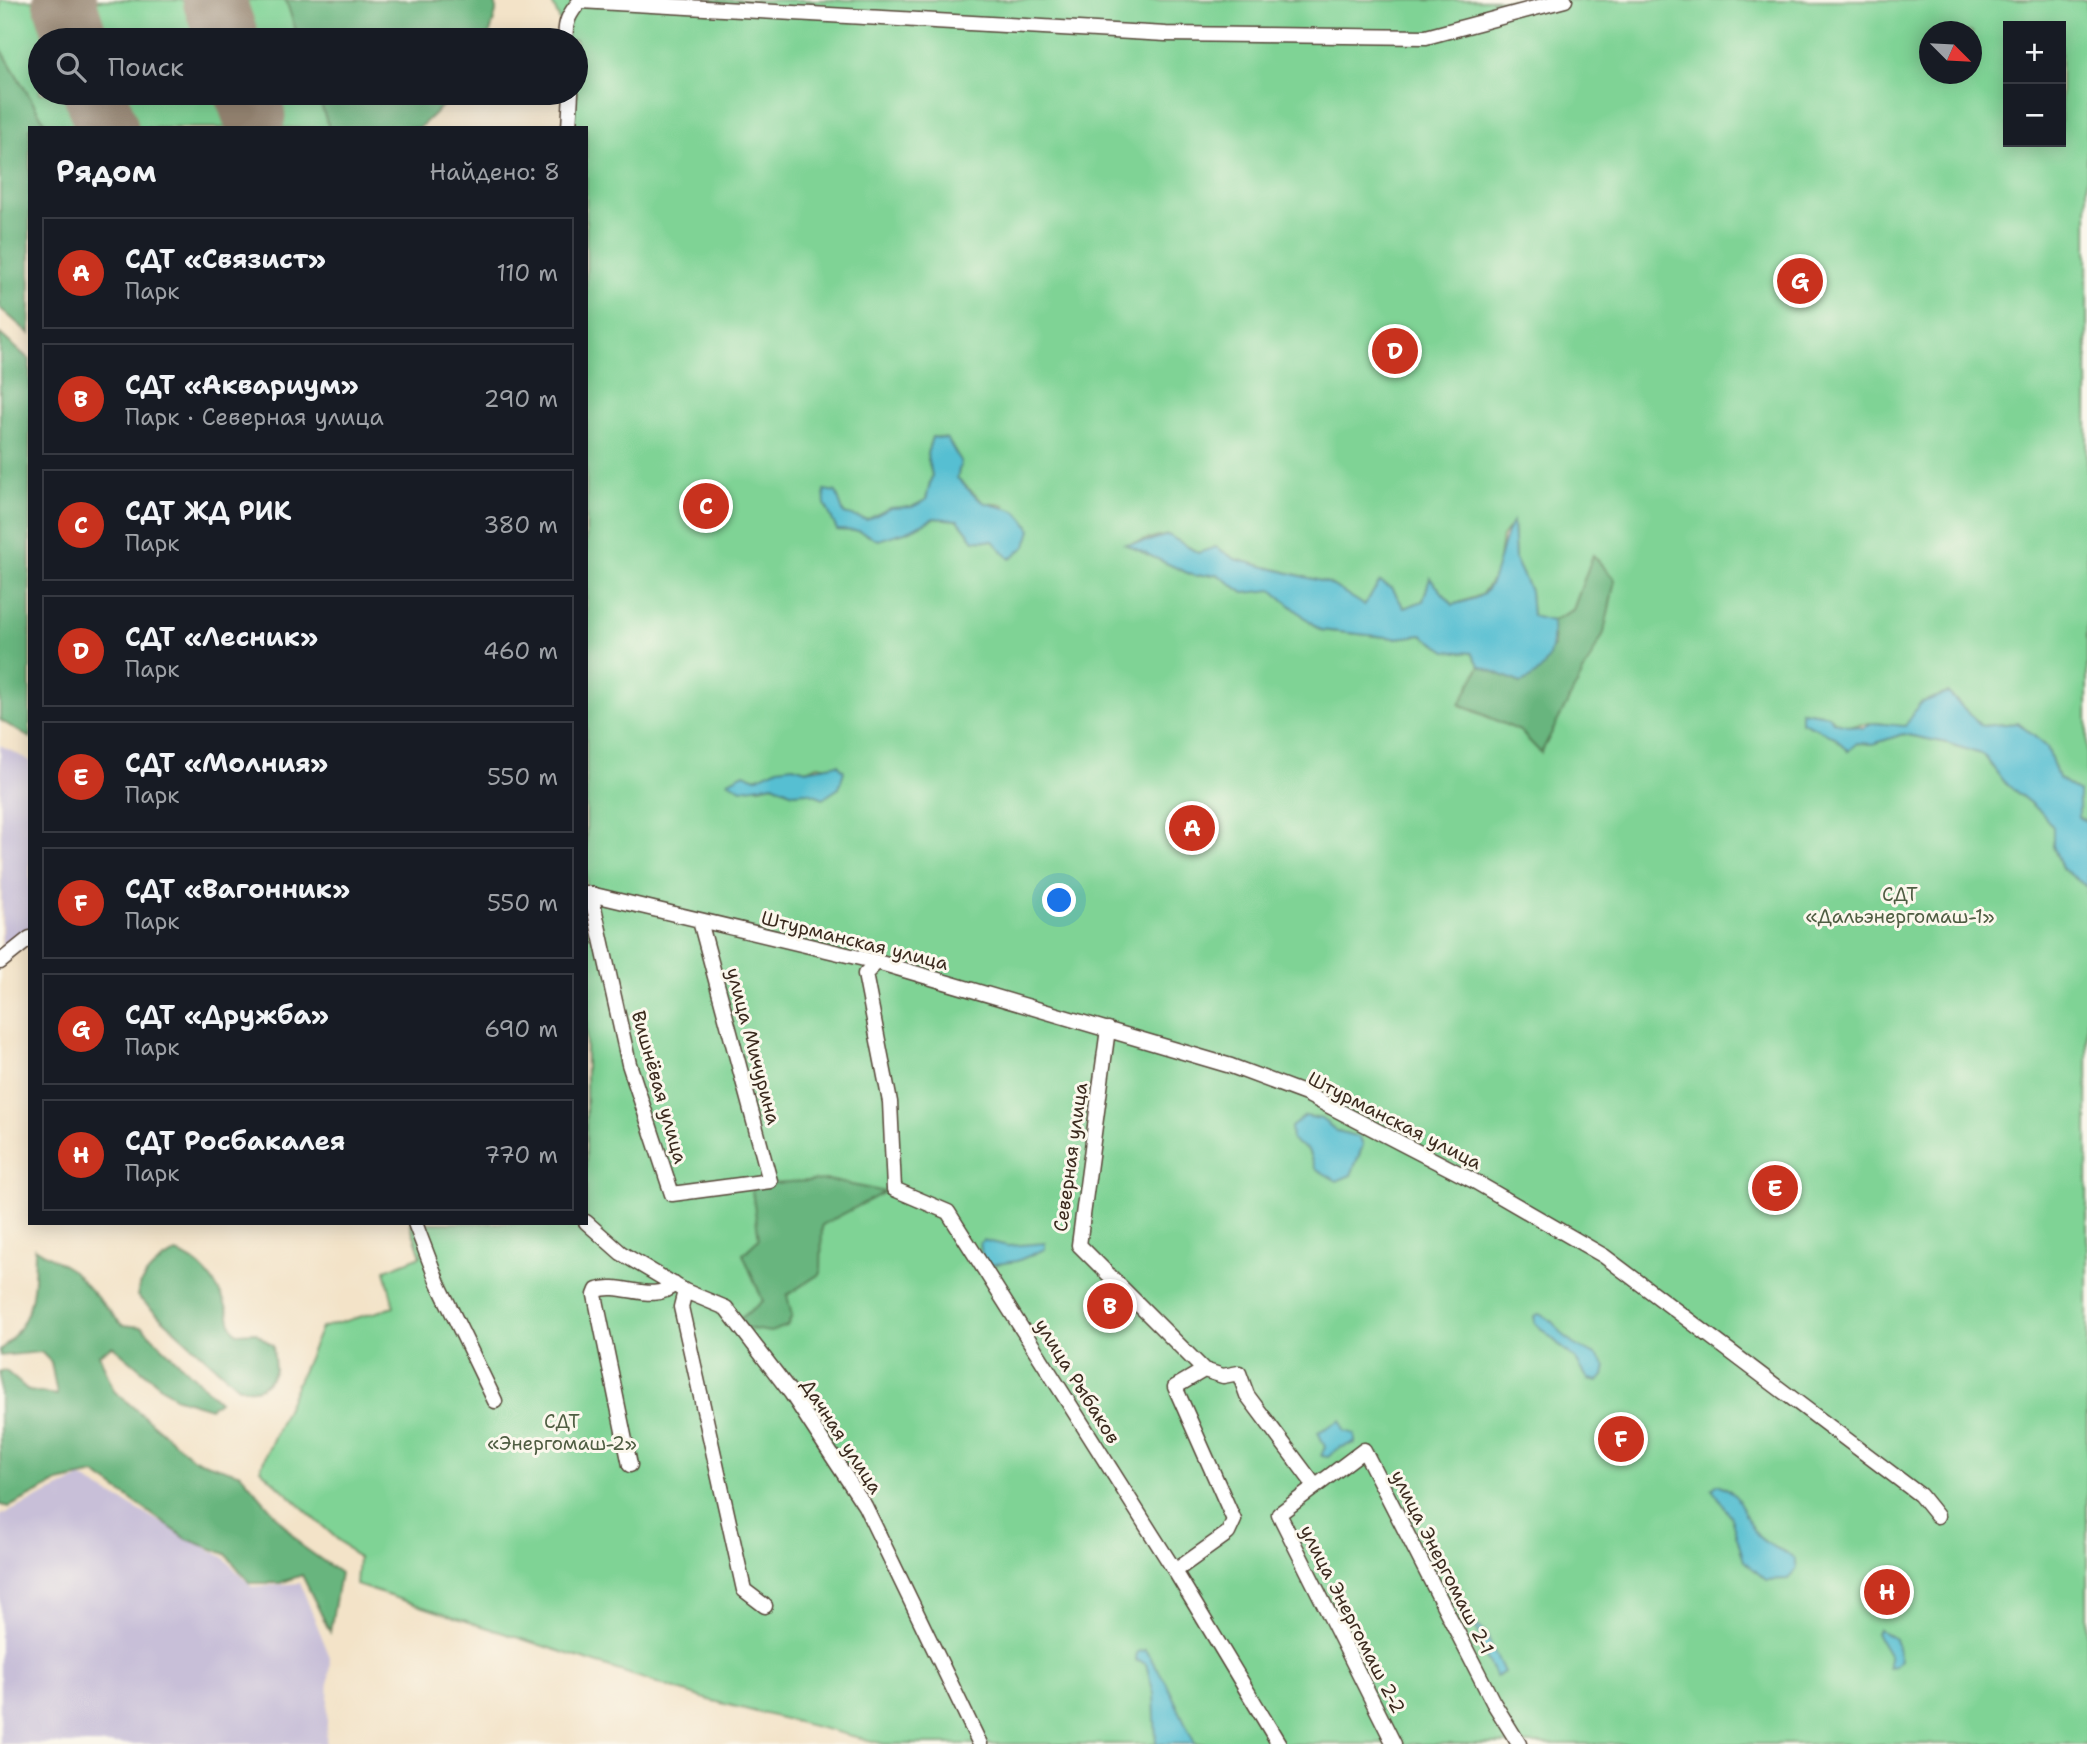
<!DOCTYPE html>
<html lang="ru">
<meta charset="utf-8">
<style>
:root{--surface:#171b24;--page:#242831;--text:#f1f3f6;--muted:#9ea1a6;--line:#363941;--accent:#c8321e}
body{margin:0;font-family:"Shantell Sans",sans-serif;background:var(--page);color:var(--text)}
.controls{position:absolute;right:21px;top:21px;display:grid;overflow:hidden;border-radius:0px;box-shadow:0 4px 18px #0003}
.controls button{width:63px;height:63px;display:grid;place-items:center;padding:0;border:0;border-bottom:2px solid var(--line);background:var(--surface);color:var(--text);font:35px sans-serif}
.compass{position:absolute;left:1919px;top:21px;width:63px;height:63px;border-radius:50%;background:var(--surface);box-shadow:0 4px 18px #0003;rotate:114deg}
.you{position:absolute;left:1060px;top:901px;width:24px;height:24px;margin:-18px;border:5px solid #fff;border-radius:50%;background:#1a73e8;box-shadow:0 0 0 10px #1a73e833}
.badge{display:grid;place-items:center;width:46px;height:46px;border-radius:50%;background:var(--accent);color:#fff;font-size:23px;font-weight:700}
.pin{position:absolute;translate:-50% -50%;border:4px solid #fff;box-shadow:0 2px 7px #0006}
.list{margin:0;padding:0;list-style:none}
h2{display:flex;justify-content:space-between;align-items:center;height:91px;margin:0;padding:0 28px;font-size:30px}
h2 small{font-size:23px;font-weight:400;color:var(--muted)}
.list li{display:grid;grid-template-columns:46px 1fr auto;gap:21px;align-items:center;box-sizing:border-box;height:112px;margin:0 14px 14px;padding:0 14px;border:2px solid var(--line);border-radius:0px}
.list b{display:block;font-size:26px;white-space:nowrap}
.list p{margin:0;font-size:23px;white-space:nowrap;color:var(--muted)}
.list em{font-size:23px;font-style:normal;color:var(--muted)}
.icon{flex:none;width:38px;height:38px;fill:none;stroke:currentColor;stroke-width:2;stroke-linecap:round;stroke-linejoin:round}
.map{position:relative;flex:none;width:2087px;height:1744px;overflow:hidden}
.search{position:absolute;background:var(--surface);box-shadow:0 4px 18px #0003;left:28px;top:28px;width:560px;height:77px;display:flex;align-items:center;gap:18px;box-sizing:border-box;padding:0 24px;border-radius:38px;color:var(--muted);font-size:26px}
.panel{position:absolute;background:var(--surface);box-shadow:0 4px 18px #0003;left:28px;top:126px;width:560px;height:1099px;border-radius:0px}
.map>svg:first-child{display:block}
</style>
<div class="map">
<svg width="2087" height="1744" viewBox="0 0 2087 1744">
<rect width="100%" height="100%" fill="#fbf7ec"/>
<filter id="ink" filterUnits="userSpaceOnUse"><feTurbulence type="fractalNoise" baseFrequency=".0143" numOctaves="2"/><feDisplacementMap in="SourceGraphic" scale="14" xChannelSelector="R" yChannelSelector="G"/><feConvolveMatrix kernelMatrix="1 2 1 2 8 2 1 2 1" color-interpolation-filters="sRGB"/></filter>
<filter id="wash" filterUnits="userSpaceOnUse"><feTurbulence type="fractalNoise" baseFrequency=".00686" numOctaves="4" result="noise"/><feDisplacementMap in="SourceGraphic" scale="28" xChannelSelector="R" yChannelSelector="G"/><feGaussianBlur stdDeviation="1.57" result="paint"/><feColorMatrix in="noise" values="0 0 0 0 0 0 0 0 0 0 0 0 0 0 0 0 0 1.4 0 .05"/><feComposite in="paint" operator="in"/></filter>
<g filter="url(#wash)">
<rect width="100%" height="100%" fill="#f3e3c8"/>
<path fill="#c8bfd8" d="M0,745L30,761V929L2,950Z
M81,1478L223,1557L252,1587L300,1583L330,1657L326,1744H0V1516Z"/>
<path fill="#7fd395" stroke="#5d7e5a" stroke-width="2" fill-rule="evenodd" d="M0,0H42L56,40H40V93H73L85,128H48L0,47Z
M87,0H286L299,40H101Z
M551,0H2087V822L2079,817V792L2058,778L2047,747L2018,723L1982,726L1948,693L1920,703L1906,726C1895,728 1887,724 1877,723C1860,723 1842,732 1828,715L1801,711V721L1835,737L1848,751L1857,743L1873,744L1903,734L1947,743L1984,755L2003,781L2041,812L2053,827V846L2062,868L2087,887V1744H884L709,1700L356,1585L358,1558L260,1469L321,1328L394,1307L385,1270L421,1256L410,1223H586V128H564L576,93V40H563L560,21ZM2008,26H2061V142H2008ZM1930,32H1972V74H1930ZM932,437L947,439L961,461L957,478L984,503L1005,505L974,540L958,520L934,518L908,531L878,540L859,531L837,530L836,493L844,514L867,520L890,508L912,507L926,500L932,475L927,454ZM1513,522L1515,559L1530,591L1532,617L1552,621L1573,610L1593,556L1615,580L1541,753L1520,731L1460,705L1480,666L1472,653L1447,651L1422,635L1396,638L1320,630L1272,589L1244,593L1217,574L1194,576L1126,544L1168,535L1199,553L1216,547L1235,559L1328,583L1364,605L1392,588L1404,608L1423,601L1430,579L1453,605L1481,595L1497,573L1502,537ZM818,765L830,767L824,798L808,791L793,793L773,784L760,787L729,782L744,773L756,778L793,766L806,770ZM1321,1119L1337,1131L1359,1137L1363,1145L1351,1174L1315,1168L1308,1150ZM884,1192L821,1225V1273L787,1295L763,1301L743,1254L759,1239Z
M118,93H317L329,128H130Z"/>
<path fill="#67b57e" stroke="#51704e" stroke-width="2" d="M286,0H496V12L488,40H299Z
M0,47L48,128H30V334L0,308Z
M317,93H456L419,128H329Z
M0,334L30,360V738L0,720Z
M1593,555L1615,580L1604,633L1541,753L1520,731L1460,704L1480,666L1521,683L1554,647L1552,621L1573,610Z
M828,1180L885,1192L822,1225L821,1273L787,1295L792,1316L787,1326L770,1332L746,1328L740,1319L763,1301L743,1254L759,1239L751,1184Z
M35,1248L73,1271L122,1325L142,1327L219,1401L210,1408L174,1397L113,1346L99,1354L114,1391L194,1459L241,1474L302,1546L340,1573L330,1632L302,1575L280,1583H250L226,1554L187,1539L95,1474L58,1482L9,1507L0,1505V1372L6,1371L29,1391L57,1395L51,1362L41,1352L0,1356V1350C35,1319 34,1292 35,1248Z
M176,1253C201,1260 218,1285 227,1308C231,1319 228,1324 237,1333L255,1332L273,1346L275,1370C267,1387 255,1394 237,1386L137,1296C139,1277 159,1260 176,1253Z"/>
<path fill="#56bfd2" stroke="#487478" stroke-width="2" d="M932,437L947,439L961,462L957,478C965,485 976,500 986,503C1010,511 1016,504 1031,530L1026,546L1010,559L993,541L974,540L958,520L934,518L908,531L878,540L859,531L837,530L825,504L824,490L836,492L844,514L867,520L890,508L912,507L926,500L932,475L927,454Z
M1513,521L1515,559L1530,591L1532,616L1552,621C1554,650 1550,671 1521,683L1480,666L1472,653L1447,651L1422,635L1396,638L1320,630L1272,590L1244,593L1217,574L1194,576L1125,544L1149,541L1168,535L1198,553L1216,547L1235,559L1328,583L1364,605L1380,582L1392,588L1404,608L1423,601L1430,578L1453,605C1461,602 1473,600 1480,596C1500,583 1498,543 1513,521Z
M1948,693L1982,726L2018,723L2047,747L2058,778L2079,792V817L2087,822V887L2062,868L2053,846V827L2041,812L2003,781L1984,755L1947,743L1903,734L1873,744L1857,743L1848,751L1835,737L1801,721V711L1828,715L1834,722L1863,728L1874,723L1905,726L1920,703Z
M838,764L844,771L839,788L824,798L808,792L793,793L773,784L741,789L728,781L744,773L756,778L778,768L793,766L806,770Z
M1305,1116L1321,1119L1337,1131L1359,1137L1363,1145L1351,1175L1337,1181L1315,1168L1308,1150L1292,1141L1291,1127Z
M983,1240L1008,1246L1045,1243V1249L1017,1261L990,1265L982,1257L980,1243Z
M1538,1314C1552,1316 1561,1335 1573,1344C1586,1352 1597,1352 1606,1366L1604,1376L1598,1381L1588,1379L1576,1360L1535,1323L1534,1316Z
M1341,1420L1344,1431L1355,1434V1443L1339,1448L1328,1457L1321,1456L1325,1447L1318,1432Z
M1718,1484C1747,1496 1739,1516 1758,1536C1769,1548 1784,1549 1795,1559L1797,1568L1788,1579L1766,1580L1744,1561L1731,1517L1712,1489Z
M1478,1626L1485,1632L1504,1672L1496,1677L1483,1653L1481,1636L1475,1627Z
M1878,1629L1895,1639L1900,1660L1895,1666L1889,1667V1655L1876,1633Z
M1145,1650L1166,1682L1195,1744H1156L1154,1694L1146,1664L1136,1660L1137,1652Z"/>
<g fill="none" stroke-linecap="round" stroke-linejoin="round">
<path stroke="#978673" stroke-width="63" d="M64,0L77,40
M214,0L228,40
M95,93L107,128
M246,93L254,116"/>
</g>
</g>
<g filter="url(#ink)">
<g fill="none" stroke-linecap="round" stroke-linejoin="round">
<defs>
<path id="minor" d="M566,40C564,23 569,14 580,1L1166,34L1426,37L1565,0
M569,128L571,93
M586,893L877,962L1231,1066L1306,1094L1474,1181L1604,1256L1920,1495L1937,1516
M591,894L629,1064L672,1194L770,1181L700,921
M0,962L30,938
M877,962L865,974L890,1102L894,1189L948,1212L1175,1571L1279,1744
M1108,1029L1079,1245L1204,1370L1223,1376L1239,1373L1247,1395L1315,1486
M586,1222L621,1253L685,1291L726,1308L791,1393L865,1506L980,1744
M415,1223L438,1283L495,1401
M685,1291L681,1307L744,1590L765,1606
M630,1465L595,1295L597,1290C622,1281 653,1305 674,1284
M1175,1571L1228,1533L1234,1520L1175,1387L1204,1370
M1394,1744L1279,1514L1364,1450L1493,1702L1519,1744"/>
</defs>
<use href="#minor" stroke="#574638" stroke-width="17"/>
<use href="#minor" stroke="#fff" stroke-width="14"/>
</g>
</g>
<g text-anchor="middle" stroke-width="6" stroke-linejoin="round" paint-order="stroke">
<g font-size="19" fill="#4f5d42" stroke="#fbf7ec">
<text x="1900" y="901">СДТ<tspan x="1900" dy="22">«Дальэнергомаш-1»</tspan></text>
<text x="562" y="1428">СДТ<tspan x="562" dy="22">«Энергомаш-2»</tspan></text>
</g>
<g font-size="19" fill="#3b2a1e" stroke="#fbf7ec">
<text transform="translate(855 940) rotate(14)" y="7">Штурманская улица</text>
<text transform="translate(754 1046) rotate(75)" y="7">улица Мичурина</text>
<text transform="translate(660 1087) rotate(74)" y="7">Вишнёвая улица</text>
<text transform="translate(1395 1120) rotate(27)" y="7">Штурманская улица</text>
<text transform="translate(1070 1157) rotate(-82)" y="7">Северная улица</text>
<text transform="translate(1078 1381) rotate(58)" y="7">улица Рыбаков</text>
<text transform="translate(842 1436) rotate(57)" y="7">Дачная улица</text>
<text transform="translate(1443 1562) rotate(63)" y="7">улица Энергомаш 2-1</text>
<text transform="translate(1353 1619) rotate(63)" y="7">улица Энергомаш 2-2</text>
</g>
</g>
</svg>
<div class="controls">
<button>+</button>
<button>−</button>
</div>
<svg class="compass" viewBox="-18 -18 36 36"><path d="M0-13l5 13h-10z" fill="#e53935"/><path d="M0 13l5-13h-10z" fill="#9ea1a6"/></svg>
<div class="you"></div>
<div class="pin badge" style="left:1192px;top:828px">A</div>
<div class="pin badge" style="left:1110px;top:1306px">B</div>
<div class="pin badge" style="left:706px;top:506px">C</div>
<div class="pin badge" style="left:1395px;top:351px">D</div>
<div class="pin badge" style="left:1775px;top:1188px">E</div>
<div class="pin badge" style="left:1621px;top:1439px">F</div>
<div class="pin badge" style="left:1800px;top:281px">G</div>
<div class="pin badge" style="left:1887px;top:1592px">H</div>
<div class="search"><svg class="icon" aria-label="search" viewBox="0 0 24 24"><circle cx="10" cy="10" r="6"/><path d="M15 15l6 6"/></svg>Поиск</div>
<section class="panel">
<h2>Рядом<small>Найдено: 8</small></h2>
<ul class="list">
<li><span class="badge">A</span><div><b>СДТ «Связист»</b><p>Парк</p></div><em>110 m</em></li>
<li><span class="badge">B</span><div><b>СДТ «Аквариум»</b><p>Парк · Северная улица</p></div><em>290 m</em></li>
<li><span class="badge">C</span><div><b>СДТ ЖД РИК</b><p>Парк</p></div><em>380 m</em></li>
<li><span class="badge">D</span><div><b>СДТ «Лесник»</b><p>Парк</p></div><em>460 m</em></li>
<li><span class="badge">E</span><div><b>СДТ «Молния»</b><p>Парк</p></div><em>550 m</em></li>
<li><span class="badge">F</span><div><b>СДТ «Вагонник»</b><p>Парк</p></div><em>550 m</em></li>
<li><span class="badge">G</span><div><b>СДТ «Дружба»</b><p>Парк</p></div><em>690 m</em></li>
<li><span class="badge">H</span><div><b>СДТ Росбакалея</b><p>Парк</p></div><em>770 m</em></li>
</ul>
</section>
</div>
